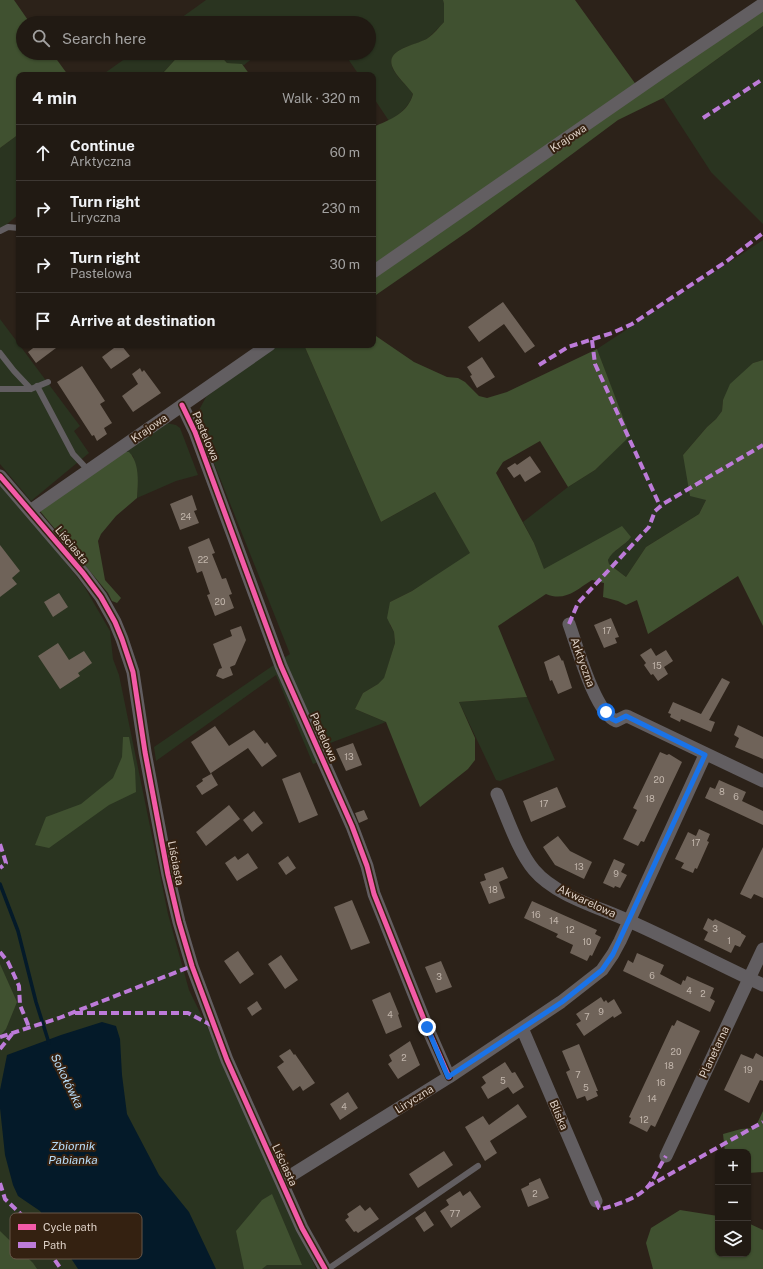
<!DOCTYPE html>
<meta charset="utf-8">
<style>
:root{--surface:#211a13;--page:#2d2721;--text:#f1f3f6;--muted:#a2a1a0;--line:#3e3833}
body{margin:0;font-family:"Public Sans",sans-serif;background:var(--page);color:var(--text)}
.controls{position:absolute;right:12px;bottom:12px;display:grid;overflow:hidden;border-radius:8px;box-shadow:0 1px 3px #0004}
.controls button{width:36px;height:36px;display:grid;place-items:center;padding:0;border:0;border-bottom:1px solid var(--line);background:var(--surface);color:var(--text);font:20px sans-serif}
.stop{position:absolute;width:12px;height:12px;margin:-9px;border:3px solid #1a73e8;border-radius:50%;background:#fff}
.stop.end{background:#1a73e8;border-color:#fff;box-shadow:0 1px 4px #0008}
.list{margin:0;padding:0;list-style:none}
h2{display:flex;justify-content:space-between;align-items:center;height:52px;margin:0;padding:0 16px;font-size:17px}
h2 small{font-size:13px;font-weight:400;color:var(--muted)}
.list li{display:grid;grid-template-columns:26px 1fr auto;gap:12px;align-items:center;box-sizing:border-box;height:56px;padding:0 16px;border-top:1px solid var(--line)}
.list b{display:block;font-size:15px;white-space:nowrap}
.list p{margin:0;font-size:13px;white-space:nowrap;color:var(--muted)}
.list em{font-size:13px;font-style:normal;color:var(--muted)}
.icon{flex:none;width:22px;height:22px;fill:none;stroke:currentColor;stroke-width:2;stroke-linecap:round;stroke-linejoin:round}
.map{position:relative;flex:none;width:763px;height:1269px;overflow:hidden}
.search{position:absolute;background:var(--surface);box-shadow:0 1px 3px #0004;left:16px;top:16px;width:360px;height:44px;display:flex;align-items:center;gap:10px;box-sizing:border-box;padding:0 14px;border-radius:22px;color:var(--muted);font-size:15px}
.panel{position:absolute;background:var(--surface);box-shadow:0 1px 3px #0004;left:16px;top:72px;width:360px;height:276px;border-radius:8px}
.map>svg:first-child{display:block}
</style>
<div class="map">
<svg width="763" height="1269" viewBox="0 0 763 1269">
<rect width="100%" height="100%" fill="#2c2219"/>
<path fill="#2a3420" d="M206,0H443L444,4V22C439,27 434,33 428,38C418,46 387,47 392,66C395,76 407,85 413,94C409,108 400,113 389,121L373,97V75H359L344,53H369V23H174Z
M763,26V224L711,172L663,98Z
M133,53H181L163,73V75H102Z
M218,53H259L244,65L227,63Z
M19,134V214L0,230V148Z
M763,240V360L753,363L723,400L722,411L716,419L707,427L683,455L706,500L699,514L646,547L626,577L609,564L608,560L609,556L628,541L551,566L544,570L534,543L523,522L568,487L595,470L629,436L597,349Z
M0,319L80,426L74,431L89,453L31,501L0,464Z
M274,345H304L381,522L435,492L471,554L412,591L390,602V625L394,632L395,643L384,679L378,684L363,693L355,709L386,722L325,745L331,758L313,764L276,675L156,761L154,747L290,654L198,423L199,410L206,397Z
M166,423L176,425L180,428L198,475L176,481L137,498C138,484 137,470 133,456L122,452Z
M0,484L28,515L84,586L110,631L113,659L119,675L168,914L189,990L216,1045L316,1269H0Z
M527,697L555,760L500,781L496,780L459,702Z"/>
<path fill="#405130" d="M0,0H14L30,23H23V53H52L68,75H19V134L0,148Z
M443,0H575L637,86L373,269V127C390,120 408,113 413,94C407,85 396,77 392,66C386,48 418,45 428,38C434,34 439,27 444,22V4Z
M763,6V26L663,98L618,120L470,230L373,297V275Z
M181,53H218L227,63L242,64L250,75H163V73Z
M373,334L414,362L447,377L458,378L465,382L479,396L487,398L507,392L597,349L630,436L595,470L568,487L540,441L503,462L496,473L534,543L544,569L622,526L631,537C625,546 612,550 608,560L609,564L626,577L646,547L699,514L706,500L690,496L683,455L707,427L716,419L722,411L723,400L730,384L753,363L763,360V626L738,576L648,634L637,600L626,605L618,601L603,597L604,583L592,580C576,590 565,602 546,594L498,626L527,697L459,702L475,738V760L468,769L420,807L386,722L355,709L363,693L378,684L384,678L395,643L394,632L387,618L390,602L412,591L470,553L435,492L381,522L304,345H373Z
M122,452H129C140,463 138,483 137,498L116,516L101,534L98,541L105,580L121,598L117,603L112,601L108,593L40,511Z
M123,737H129L135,769L136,792L109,805L49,848L35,845L46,817L81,804L113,778L122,757Z
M0,964L17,1002L6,1029L0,1036Z
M763,1111V1172L748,1173V1152H725L723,1134L741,1129L755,1128Z
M272,1194L302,1265H267L262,1269H244L236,1231L262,1200Z
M680,1210L718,1216V1254H748V1223L763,1230V1269H653L646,1243L651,1228Z
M0,1231L33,1263L37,1269H0Z"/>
<path fill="#041a29" d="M102,1022L116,1026L120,1039L122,1075L127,1114L159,1175L189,1212L216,1269H78L40,1211L18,1196L13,1185L5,1155L0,1108V1090L7,1055L61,1035Z"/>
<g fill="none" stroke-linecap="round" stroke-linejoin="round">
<path stroke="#041a29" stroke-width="3.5" d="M0,884L18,931L36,1002L49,1043"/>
</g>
<path fill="#6f6359" d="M503,302L535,346L525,353L504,324L479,342L468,327Z
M37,345H60L36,363L28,352Z
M118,345H121L130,356L111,369L102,357Z
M482,357L495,377L477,388L470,376L472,375L467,367Z
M82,366L105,401L100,404L112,423L104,428L107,434L97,441L94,435L92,436L57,382Z
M140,368L142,372L144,370L161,393L133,412L122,396L138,384L132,374Z
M530,456L541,472L525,482L520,474L514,478L507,468L515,463L517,465Z
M192,495L197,510L194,511L199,523L180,530L170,504Z
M209,538L215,553L212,554L222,579L226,578L232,594L229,595L234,608L215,616L207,595L210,594L202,571L197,573L188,547Z
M0,545L20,571L12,578L17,584L0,597Z
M59,593L68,607L53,617L44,602Z
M611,618L619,637L615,638L617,643L604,648L594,625Z
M241,626L246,640L235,665L230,667L233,675L223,679L216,676L219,669L222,668L213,644L232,636L230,630Z
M58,643L69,660L84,651L92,663L78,673L80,676L60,689L38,656Z
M651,648L656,656L666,650L673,661L664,667L668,674L658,681L653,674L651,675L644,665L646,663L640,655Z
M559,655L562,661L563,660L572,688L558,694L552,680L550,681L544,662Z
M722,678L730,682L709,720L715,722L711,732L681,719L680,722L670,717L671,714L668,713L673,702L701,714Z
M738,725L763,737V759L735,747L739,738L734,735Z
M215,726L229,746L254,730L265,744L267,742L277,756L262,767L248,748L211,773L218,785L202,795L196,786L203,781L202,779L211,774L191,742Z
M353,743L362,765L346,771L336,749Z
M660,752L667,755L669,754L682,762L644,842L641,841L638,846L623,839L637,810L633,808Z
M300,772L318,815L299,823L282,779Z
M719,780L746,792L742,801L763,811V825L705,798L710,787L715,789Z
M557,787L566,807L531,822L523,801Z
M229,805L240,819L206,846L196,832Z
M364,810L368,819L359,823L355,813Z
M254,811L263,823L252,832L243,820Z
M699,829L710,834L707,841L709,842L697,869L695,868L693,873L681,868L684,863L675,859L688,832L696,836Z
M558,836L570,851L592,862L584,879L555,865L543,847Z
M763,847V898L754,894L751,899L740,894Z
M248,853L258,868L237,881L225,863L235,856L238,860Z
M288,856L296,868L286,875L278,863Z
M614,859L625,864L621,872L627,875L620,888L615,886L614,888L603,883Z
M503,867L508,878L499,882L505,898L489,904L480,882L486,880L484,874Z
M352,900L370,943L351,950L334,907Z
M532,901L597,930L595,934L601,937L592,956L590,955L587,961L570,953L573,945L556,937L558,934L524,918Z
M708,918L713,921L715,919L741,932V933L746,936L740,947L735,945L731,953L704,940L708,932L703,929Z
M238,951L254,974L240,984L224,961Z
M637,953L664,965L660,974L681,985L683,980L685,981L687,976L714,988L710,998L715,1001L710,1012L623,971L628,960L633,963Z
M281,955L298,980L285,989L268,964Z
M441,961L452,987L436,993L425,967Z
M390,992L399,1014L398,1015L402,1027L386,1034L372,1000Z
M601,997L604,1002L606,1000L608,1003L614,999L622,1013L614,1018L613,1016L584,1036L576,1024L581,1021L576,1014Z
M257,1001L262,1009L252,1016L247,1008Z
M677,1020L700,1031L655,1127L651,1125L647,1132L629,1123L631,1118L629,1117L672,1025L674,1026Z
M410,1041L420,1065L398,1079L388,1064L392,1061L389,1055Z
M579,1044L598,1091H596L598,1096L587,1101L585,1096L577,1099L566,1072L570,1070L562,1051Z
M290,1049L294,1055L295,1054L315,1083L303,1091L300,1086L293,1091L277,1067L284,1062L279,1056Z
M756,1053L763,1057V1081L760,1080L749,1103L724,1090L741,1054L753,1059Z
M505,1062L512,1073L515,1072L524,1087L513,1094L508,1087L488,1099L481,1087L486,1083L482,1077Z
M348,1092L358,1108L340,1120L330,1104Z
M518,1104L527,1117L490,1141L497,1153L485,1161L465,1127L483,1116L489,1125Z
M444,1151L453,1165L418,1188L409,1174Z
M540,1178L549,1198L528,1207L521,1189L529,1185V1183Z
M460,1191L463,1196L470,1191L481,1207L451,1228L440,1211L449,1205L446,1200Z
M360,1205L365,1211L370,1207L379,1219L358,1233L356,1231L354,1232L345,1220L349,1217L347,1214Z
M425,1211L434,1225L424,1232L415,1218Z"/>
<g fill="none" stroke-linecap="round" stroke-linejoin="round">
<path stroke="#625e61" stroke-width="6" d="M0,231L8,227L19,228
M0,353L14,371L31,389
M37,386L73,454L88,470
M0,389H31L48,382
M328,1269L478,1166"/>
<path stroke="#625e61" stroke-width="13" d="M373,272L662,72L763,4
M182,405L195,432L281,666L352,826L367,866L374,894L427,1027L449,1077
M0,476L83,573L101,597L115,622L122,639L133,672L145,752L168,875L179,922L192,966L227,1060L302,1228L325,1269
M30,511L269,345
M569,624C577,646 595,713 616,721L626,716L629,717L763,781
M497,794C507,817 518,851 534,870C556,896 599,907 629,921C674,941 718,964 763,985
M522,1028L596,1201
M666,1156L763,949
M282,1181L449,1077L561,1002L602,970L613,954L620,941L705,755"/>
<path stroke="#bd7bd9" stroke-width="4" stroke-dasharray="8 4" stroke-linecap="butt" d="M703,118L763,79
M592,340L595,364L660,506
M539,365L568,347L612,333L632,324L727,261L763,233
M569,624L578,603L649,527L655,511L663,504L763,445
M0,844L6,863L0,868
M0,952L8,962L14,975L19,986L20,1005L29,1027
M75,1013H188L215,1027
M0,1037L59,1018L192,966
M0,1049L12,1034
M0,1183L5,1199L28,1221L61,1269
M647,1187L763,1122
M596,1201L599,1208L602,1209C618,1204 640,1198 650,1184C656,1175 660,1165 666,1156"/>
<defs>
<path id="cycleway" d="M182,405L195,432L281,666L352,826L367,866L374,894L427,1027L449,1077
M0,476L83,573L101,597L115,622L122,639L133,672L145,752L168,875L179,922L192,966L227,1060L302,1228L325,1269"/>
</defs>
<use href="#cycleway" stroke="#342111" stroke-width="8"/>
<use href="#cycleway" stroke="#f35aa7" stroke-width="5"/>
</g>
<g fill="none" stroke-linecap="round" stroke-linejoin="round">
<path stroke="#1a73e8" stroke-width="5" d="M427,1027L448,1077L562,1002L602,970L613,954L705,755L628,717L626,716L616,721L612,719L606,712"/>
</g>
<g text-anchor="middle" stroke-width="4" stroke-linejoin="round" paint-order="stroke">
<g font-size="9" fill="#c2b6ac">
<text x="186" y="520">24</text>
<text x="203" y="563">22</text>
<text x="220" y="605">20</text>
<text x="607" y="634">17</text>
<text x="657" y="669">15</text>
<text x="349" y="760">13</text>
<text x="659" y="783">20</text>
<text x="722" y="795">8</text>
<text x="736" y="800">6</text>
<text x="650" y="802">18</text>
<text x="544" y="807">17</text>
<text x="696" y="846">17</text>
<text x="579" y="870">13</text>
<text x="616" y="877">9</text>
<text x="493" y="893">18</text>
<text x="536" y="918">16</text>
<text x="554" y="924">14</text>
<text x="715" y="932">3</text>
<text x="570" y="933">12</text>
<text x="729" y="944">1</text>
<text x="587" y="945">10</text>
<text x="652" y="979">6</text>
<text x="439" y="980">3</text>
<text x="689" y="994">4</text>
<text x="703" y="997">2</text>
<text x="601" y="1015">9</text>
<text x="390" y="1018">4</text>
<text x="587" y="1020">7</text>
<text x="676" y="1055">20</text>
<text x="404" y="1061">2</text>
<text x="669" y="1069">18</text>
<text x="748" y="1073">19</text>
<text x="578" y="1078">7</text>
<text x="503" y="1084">5</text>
<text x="661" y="1086">16</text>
<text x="586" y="1091">5</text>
<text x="652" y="1102">14</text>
<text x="344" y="1110">4</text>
<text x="644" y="1123">12</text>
<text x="535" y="1197">2</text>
<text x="455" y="1217">77</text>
</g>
<g font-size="11" fill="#ded1c7" stroke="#342111">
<text transform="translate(568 138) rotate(-34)" y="4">Krajowa</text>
<text transform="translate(149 428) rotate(-35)" y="4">Krajowa</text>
<text transform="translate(206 436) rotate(67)" y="4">Pastelowa</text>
<text transform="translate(72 545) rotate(50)" y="4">Liściasta</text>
<text transform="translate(583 662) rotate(70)" y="4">Arktyczna</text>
<text transform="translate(324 737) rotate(66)" y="4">Pastelowa</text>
<text transform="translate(176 863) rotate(79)" y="4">Liściasta</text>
<text transform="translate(587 901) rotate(25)" y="4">Akwarelowa</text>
<text transform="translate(714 1052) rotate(-65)" y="4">Planetarna</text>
<text transform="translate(414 1099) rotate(-32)" y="4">Liryczna</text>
<text transform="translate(559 1115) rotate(67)" y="4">Bliska</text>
<text transform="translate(285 1165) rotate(65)" y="4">Liściasta</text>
</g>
<g font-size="12" font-style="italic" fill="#b8ddf9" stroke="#342111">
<text transform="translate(67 1081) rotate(64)" y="4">Sokołówka</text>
<text x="73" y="1150">Zbiornik<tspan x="73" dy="14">Pabianka</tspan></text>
</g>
</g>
<rect x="10" y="1213" width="132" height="46" rx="6" fill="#342111" stroke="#675648" stroke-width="1"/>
<rect x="18" y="1224" width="18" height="6" fill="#f35aa7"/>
<rect x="18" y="1242" width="18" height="6" fill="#bd7bd9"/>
<g font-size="11" fill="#ded1c7">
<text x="43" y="1231">Cycle path</text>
<text x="43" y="1249">Path</text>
</g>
</svg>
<div class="controls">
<button>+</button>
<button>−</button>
<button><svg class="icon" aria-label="layers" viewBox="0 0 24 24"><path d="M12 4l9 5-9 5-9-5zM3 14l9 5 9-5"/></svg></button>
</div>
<div class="stop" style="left:606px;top:712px"></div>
<div class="stop end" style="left:427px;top:1027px"></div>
<div class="search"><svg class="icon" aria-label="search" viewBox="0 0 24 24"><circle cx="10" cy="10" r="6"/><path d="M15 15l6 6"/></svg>Search here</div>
<section class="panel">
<h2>4 min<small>Walk · 320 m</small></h2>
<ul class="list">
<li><svg class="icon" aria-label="ahead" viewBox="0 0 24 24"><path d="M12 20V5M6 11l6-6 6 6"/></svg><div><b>Continue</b><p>Arktyczna</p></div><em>60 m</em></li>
<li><svg class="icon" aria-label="right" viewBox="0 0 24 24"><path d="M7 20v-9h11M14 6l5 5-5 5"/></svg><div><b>Turn right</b><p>Liryczna</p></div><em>230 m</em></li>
<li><svg class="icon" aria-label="right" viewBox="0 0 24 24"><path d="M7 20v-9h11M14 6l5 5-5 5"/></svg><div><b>Turn right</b><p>Pastelowa</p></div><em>30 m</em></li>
<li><svg class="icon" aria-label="arrive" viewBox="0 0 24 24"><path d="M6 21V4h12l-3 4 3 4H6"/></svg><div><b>Arrive at destination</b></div></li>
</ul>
</section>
</div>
